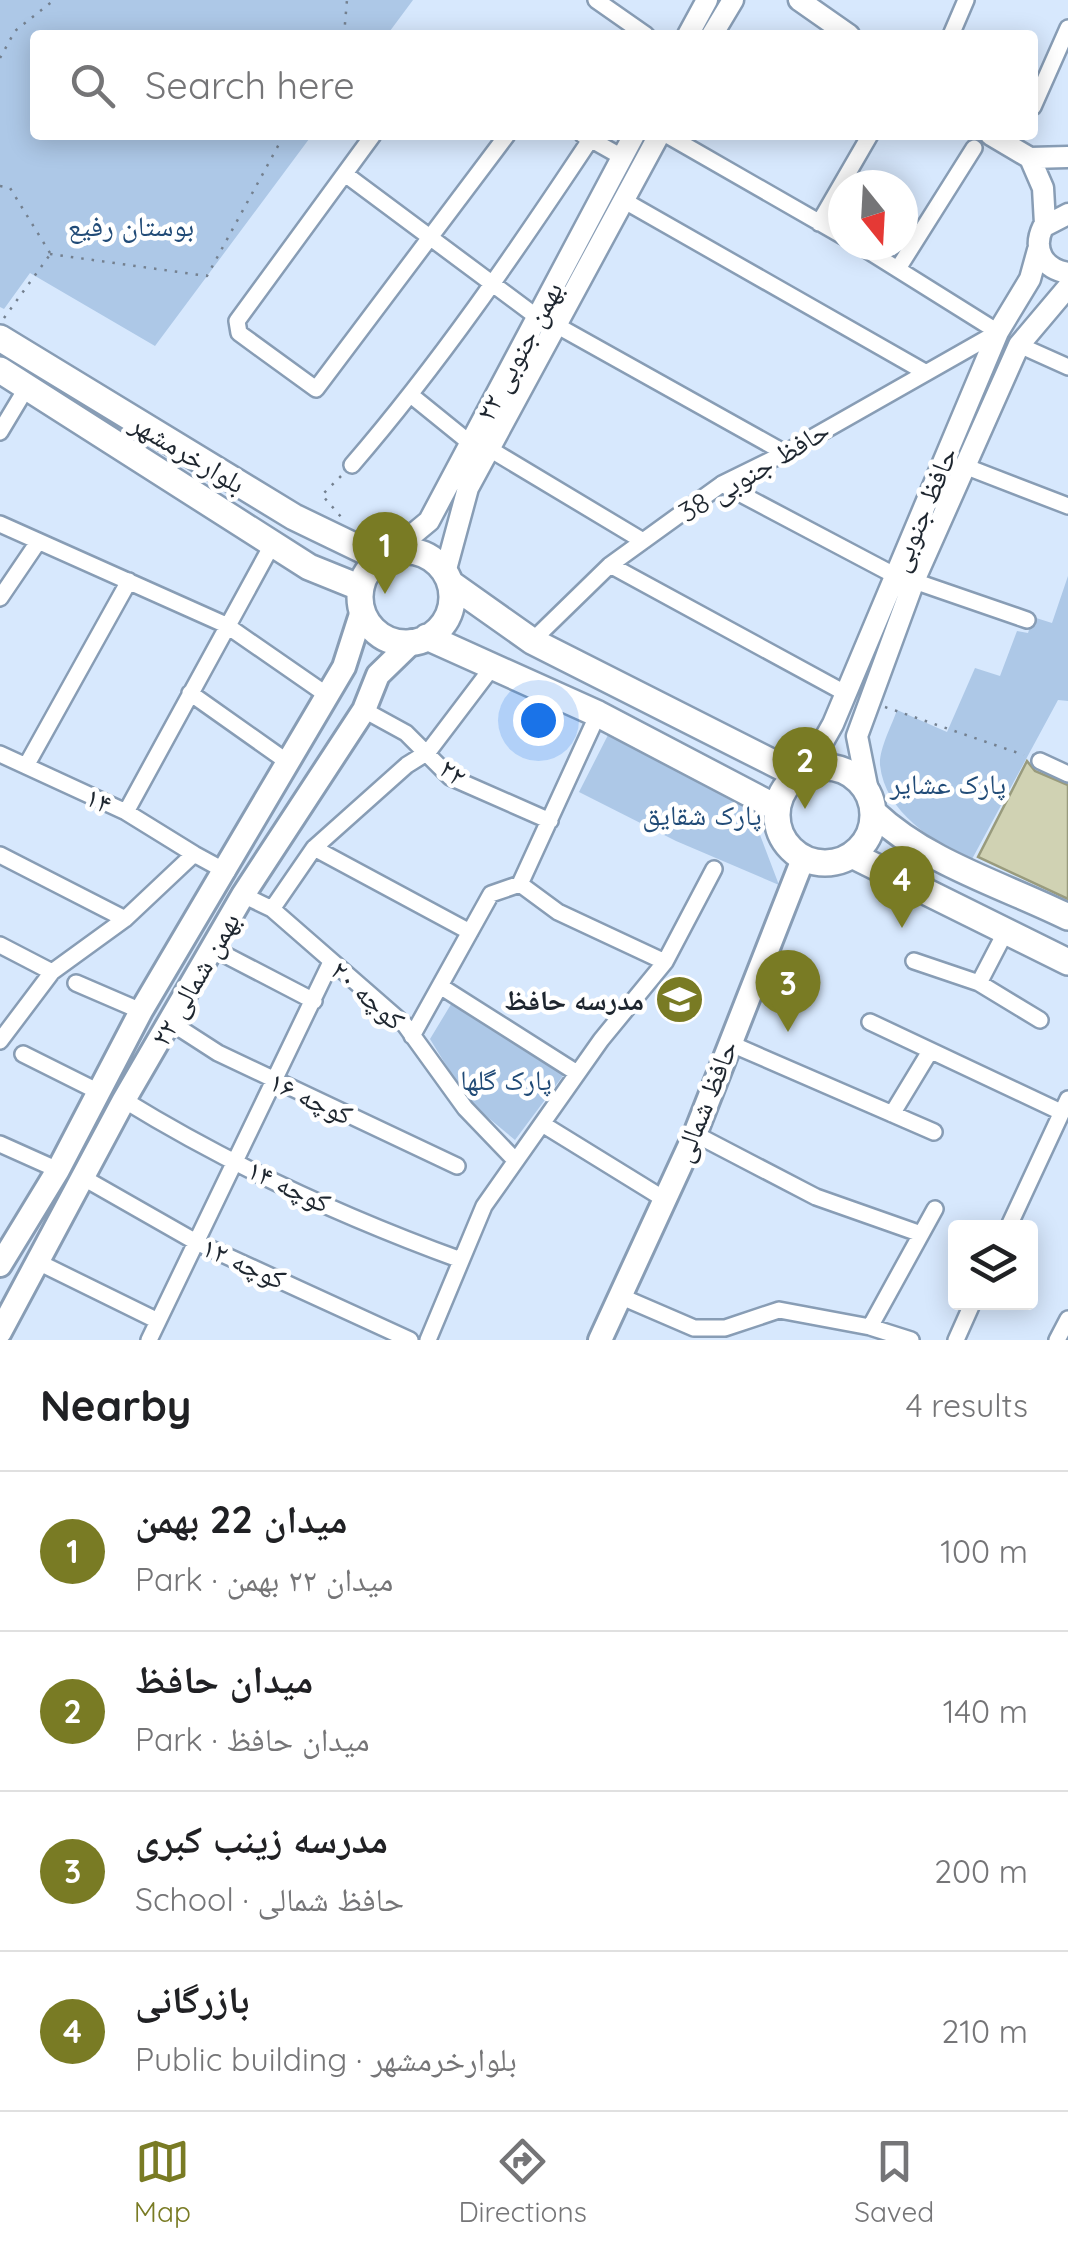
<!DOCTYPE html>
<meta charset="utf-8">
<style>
:root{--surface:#fff;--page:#f6f6f6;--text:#202124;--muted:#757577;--line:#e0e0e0;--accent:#797b24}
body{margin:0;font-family:Quicksand,"Noto Naskh Arabic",sans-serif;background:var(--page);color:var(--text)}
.controls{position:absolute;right:30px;bottom:30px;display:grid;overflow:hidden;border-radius:10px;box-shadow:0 5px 25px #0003}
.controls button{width:90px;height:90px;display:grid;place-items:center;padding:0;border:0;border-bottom:2px solid var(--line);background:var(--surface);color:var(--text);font:50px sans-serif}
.compass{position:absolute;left:828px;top:170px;width:90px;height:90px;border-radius:50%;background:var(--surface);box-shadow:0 5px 25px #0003;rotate:162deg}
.you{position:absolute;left:538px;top:720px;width:35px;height:35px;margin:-25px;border:8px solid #fff;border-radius:50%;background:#1a73e8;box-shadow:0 0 0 15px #1a73e833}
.badge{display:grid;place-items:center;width:65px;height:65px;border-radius:50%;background:var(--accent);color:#fff;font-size:32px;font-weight:700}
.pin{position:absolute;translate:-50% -82px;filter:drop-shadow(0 2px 5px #0008)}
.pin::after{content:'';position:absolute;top:52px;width:35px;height:30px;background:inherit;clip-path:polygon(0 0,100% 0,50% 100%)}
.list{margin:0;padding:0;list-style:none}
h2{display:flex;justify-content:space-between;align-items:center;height:130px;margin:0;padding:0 40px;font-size:42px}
h2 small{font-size:32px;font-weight:400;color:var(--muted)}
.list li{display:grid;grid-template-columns:65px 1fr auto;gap:30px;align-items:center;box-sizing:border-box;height:160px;padding:0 40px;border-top:2px solid var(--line)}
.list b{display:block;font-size:38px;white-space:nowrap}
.list p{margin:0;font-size:32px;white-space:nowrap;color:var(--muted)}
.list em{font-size:32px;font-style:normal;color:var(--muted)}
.icon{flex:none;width:55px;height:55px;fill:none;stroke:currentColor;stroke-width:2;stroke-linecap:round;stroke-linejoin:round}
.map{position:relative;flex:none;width:1068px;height:1340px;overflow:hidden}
.search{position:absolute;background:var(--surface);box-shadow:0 5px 25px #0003;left:30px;right:30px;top:30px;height:110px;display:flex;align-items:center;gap:25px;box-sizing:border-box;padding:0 35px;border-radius:10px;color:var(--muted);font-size:38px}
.sheet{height:770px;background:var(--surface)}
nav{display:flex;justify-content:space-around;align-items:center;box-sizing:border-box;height:140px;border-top:2px solid var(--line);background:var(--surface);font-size:28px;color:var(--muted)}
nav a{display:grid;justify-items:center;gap:5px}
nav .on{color:var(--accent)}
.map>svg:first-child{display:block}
</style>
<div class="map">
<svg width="1068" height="1340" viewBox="0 0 1068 1340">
<rect width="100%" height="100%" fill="#d7e8fd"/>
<path fill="#adc8e7" d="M0,0H413L387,35H35V135H312L155,346L30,273L4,309L0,307Z
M1068,576V701L1058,700L971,861C934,841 885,813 880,765C879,749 892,725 897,710L947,732L975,668L1000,676L1017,631L1028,633L1033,617L1052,623Z
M608,735L746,798L779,885L676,841L579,792Z
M456,996L565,1073L515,1140L468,1101L430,1039Z"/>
<path fill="#d0d2b3" stroke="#999b7d" stroke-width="2.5" d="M1027,761L1035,771L1068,785V899L978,857Z"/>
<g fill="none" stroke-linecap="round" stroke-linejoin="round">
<defs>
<path id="minor" d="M596,0L646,35
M951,35L966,0
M1033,107L1068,28
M373,135L237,321L239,333L316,389L507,135
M583,135L622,157
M667,135L843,236
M345,174L537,317
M623,200L923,371
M819,223L870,135
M899,267L974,148
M556,325L785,453
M1019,345L1068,367
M412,396L470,443
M0,432L27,387
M488,448L643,541
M352,465C440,363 515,253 590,140
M967,467L1068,506
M722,484L896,576
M0,524L226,625L327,695
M610,565L845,693
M914,581L1027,620
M0,598L38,542
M532,641L610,565L722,484L785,453L998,332L859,245
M190,693L289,763
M364,710L406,733L450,777L550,821
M0,754L126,812L194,854
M1040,761L1068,774
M26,766L129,581
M126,812L272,545
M314,848L470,932
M0,855L125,919
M520,884L558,912L665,962
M243,895L272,909L405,1025L465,1108L514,1159
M272,909L314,848L407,765L428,752L494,665
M0,945L52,972
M212,948L314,1001
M914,961L979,983L1040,1020
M76,983L141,1011
M979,983L1006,931
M440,986L577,1073
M170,1022L218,1053L457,1166
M870,1022L1061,1112
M412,1036L491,894L520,884L598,714
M0,1041L52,972L125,919L194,854L227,872
M729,1043L934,1132
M23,1054L97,1091
M124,1100C228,1164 346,1218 461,1260
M892,1114L929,1053
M544,1125L664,1199
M695,1134L816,1197L921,1234
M0,1144L58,1170
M82,1177L196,1242L410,1340
M1008,1228L1068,1099
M38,1262L158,1321
M622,1297L694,1328H725L779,1310L870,1327L911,1340
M870,1327L935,1209
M149,1340L331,962
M428,1340L484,1206L601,1040L665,962L714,869
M956,1340L973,1302
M1057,1340L1068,1319"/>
<path id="tertiary" d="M799,0L849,35
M688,35L707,0
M712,35L733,0
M991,135L1030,158
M1030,158L1043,188L1045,224
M1030,158L1068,157
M1068,214L1043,227C1032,250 1044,269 1068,273
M388,555L429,521L634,135
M445,573L468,488L659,135
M807,770L833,724L998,332L1030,279L1038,250
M868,791L857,736L914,581L1019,345L1068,287"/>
<path id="secondary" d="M0,1265L58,1170L141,1011L344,667L362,611
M0,1332L124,1100L243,895L364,710L378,675L413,641
M600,1340L695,1134L803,859"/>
<path id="primary" d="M0,338L294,517L381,559
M0,370L309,567L361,588
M360 597a46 46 0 1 1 92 0a46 46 0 1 1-92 0Z
M450,583L532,641L797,775
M427,637L598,714L777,808
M777 815a48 48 0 1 1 96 0a48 48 0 1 1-96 0Z
M874,813C927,863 1003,885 1068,917
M852,855L1068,962"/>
</defs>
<use href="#minor" stroke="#889db5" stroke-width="20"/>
<use href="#tertiary" stroke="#889db5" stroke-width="25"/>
<use href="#secondary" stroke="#889db5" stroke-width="28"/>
<use href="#primary" stroke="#889db5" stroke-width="30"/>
<path stroke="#74808f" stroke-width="2.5" stroke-dasharray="2.5 8" stroke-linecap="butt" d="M344,35L347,0
M0,58L15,31L54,0
M0,186L10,188L50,253
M50,254L207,276L284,135
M4,318L49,256
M341,476L322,495L342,518
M885,707L1024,755"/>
<use href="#minor" stroke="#fff" stroke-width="15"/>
<use href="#tertiary" stroke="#fff" stroke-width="20"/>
<use href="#secondary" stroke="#fff" stroke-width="22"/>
<use href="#primary" stroke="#fff" stroke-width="25"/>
</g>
<defs>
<symbol id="school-disc" viewBox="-11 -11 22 22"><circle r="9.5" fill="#797b24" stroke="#fff"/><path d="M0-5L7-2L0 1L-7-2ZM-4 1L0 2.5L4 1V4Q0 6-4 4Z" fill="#fff"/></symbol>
</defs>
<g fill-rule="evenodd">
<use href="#school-disc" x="652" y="972" width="55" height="55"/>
</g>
<g text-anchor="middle" stroke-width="9" stroke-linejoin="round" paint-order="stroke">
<g font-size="28" fill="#214b77" stroke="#fff">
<text x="131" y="236">بوستان رفیع</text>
<text x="948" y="794">پارک عشایر</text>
<text x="702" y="825">پارک شقایق</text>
<text x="506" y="1090">پارک گلها</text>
</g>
<g font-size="28" fill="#1e262f" stroke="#fff">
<text transform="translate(519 351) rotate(-62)" y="10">۲۲ بهمن جنوبی</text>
<text transform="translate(188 453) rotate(31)" y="10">بلوارخرمشهر</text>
<text transform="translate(754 471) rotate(-31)" y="10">حافظ جنوبی 38</text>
<text transform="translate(923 509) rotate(-67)" y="10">حافظ جنوبی</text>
<text transform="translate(453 772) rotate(37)" y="10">۲۲</text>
<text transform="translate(99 800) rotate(25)" y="10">۱۴</text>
<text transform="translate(195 979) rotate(-60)" y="10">۲۲ بهمن شمالی</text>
<text transform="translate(368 995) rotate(42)" y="10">کوچه ۲۰</text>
<text transform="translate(311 1098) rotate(25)" y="10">کوچه ۱۶</text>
<text transform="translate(705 1101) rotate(-68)" y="10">حافظ شمالی</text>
<text transform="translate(289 1186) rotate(25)" y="10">کوچه ۱۴</text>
<text transform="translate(244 1263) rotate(24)" y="10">کوچه ۱۲</text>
</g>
<g font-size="28" font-weight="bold" fill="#1e262f" stroke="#fff" text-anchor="end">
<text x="644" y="1010">مدرسه حافظ</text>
</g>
</g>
</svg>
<div class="controls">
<button><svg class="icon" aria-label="layers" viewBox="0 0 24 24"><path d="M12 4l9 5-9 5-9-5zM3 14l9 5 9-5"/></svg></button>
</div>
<svg class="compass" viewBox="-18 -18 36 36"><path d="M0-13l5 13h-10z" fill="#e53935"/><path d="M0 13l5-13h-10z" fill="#757577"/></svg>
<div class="you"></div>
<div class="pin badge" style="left:385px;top:594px">1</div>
<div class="pin badge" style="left:805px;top:809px">2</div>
<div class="pin badge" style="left:788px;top:1032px">3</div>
<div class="pin badge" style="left:902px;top:928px">4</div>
<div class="search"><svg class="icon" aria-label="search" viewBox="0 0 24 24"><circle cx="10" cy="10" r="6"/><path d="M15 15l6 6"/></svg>Search here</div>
</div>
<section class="sheet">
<h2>Nearby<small>4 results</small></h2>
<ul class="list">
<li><span class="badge">1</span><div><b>میدان 22 بهمن</b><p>Park · میدان ۲۲ بهمن</p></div><em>100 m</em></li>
<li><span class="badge">2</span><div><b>میدان حافظ</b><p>Park · میدان حافظ</p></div><em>140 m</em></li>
<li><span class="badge">3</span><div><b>مدرسه زینب کبری</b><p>School · حافظ شمالی</p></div><em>200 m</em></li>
<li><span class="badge">4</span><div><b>بازرگانی</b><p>Public building · بلوارخرمشهر</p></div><em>210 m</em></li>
</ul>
</section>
<nav>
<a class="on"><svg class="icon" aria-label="map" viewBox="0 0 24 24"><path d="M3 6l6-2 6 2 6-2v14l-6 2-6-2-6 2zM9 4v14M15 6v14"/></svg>Map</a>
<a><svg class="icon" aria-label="directions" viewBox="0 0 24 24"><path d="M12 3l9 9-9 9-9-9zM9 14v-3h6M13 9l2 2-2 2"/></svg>Directions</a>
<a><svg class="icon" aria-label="saved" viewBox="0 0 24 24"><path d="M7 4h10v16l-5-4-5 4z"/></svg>Saved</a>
</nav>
